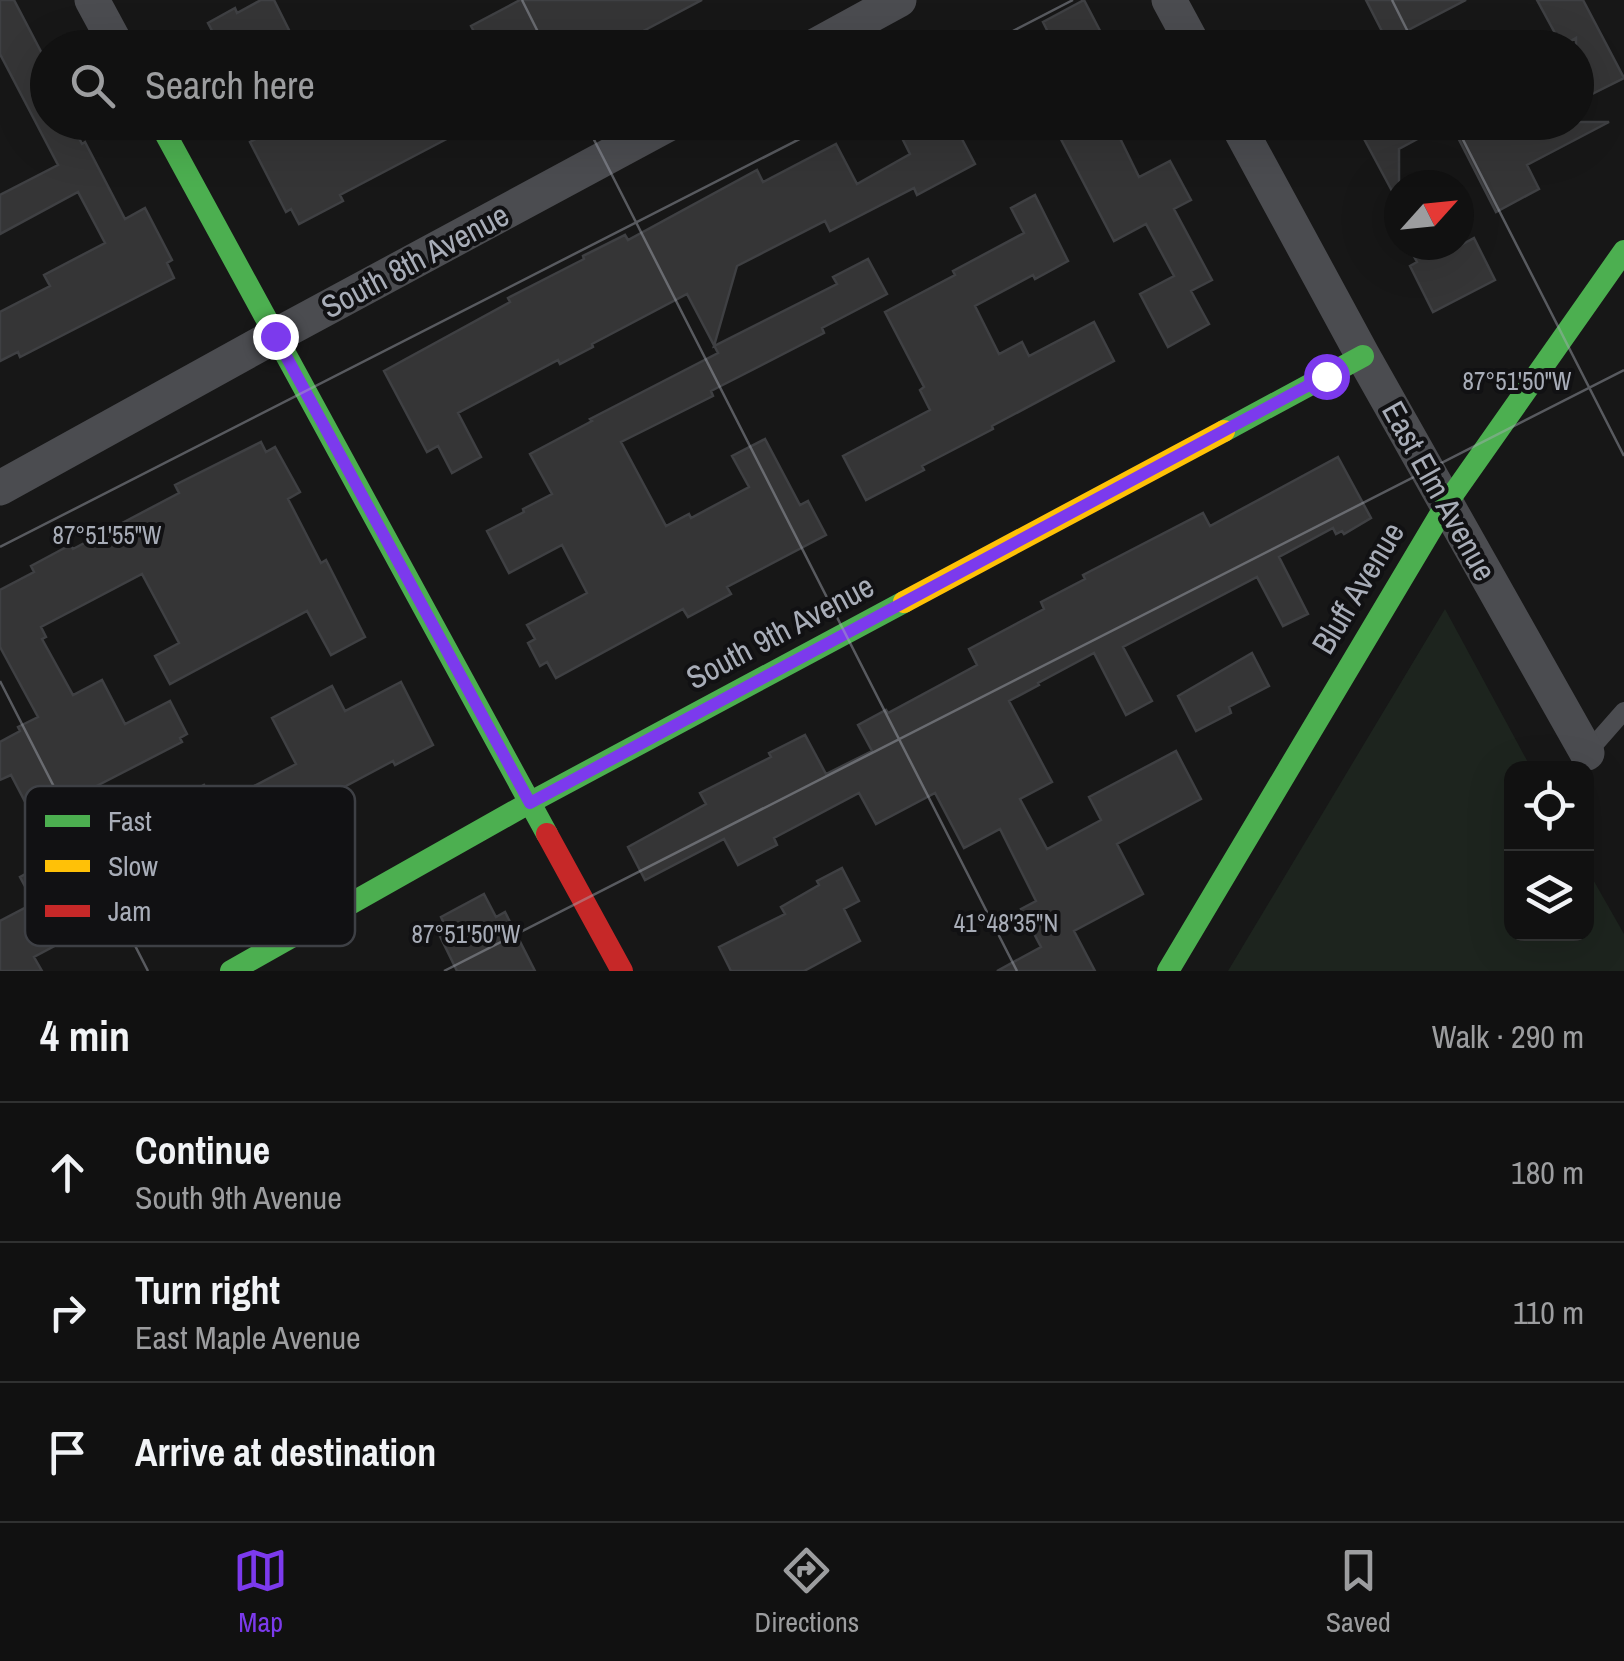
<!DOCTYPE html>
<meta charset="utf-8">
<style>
:root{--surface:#111;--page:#1a1a1a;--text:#f1f3f6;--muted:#9c9d9f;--line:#303131;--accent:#7c3aed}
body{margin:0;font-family:"Archivo Narrow",sans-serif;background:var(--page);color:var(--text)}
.controls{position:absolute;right:30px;bottom:30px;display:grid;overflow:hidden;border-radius:20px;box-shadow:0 10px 40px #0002}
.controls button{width:90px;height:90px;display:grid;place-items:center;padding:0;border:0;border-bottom:2px solid var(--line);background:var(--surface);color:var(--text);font:50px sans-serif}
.compass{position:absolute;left:1384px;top:170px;width:90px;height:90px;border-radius:50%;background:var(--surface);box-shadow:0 10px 40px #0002;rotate:63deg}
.stop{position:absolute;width:30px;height:30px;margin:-22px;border:8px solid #7c3aed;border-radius:50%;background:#fff}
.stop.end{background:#7c3aed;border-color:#fff;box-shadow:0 2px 10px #0008}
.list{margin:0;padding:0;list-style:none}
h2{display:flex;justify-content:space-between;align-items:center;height:130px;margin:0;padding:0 40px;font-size:42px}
h2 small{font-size:32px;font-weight:400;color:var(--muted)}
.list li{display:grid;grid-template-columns:65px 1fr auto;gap:30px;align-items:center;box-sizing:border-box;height:140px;padding:0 40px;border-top:2px solid var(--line)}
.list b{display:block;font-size:38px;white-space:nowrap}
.list p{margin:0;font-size:32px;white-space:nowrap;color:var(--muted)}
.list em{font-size:32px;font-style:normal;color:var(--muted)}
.icon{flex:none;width:55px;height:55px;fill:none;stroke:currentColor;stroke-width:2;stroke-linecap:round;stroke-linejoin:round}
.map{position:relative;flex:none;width:1624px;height:971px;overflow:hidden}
.search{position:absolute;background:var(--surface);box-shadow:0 10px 40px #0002;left:30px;right:30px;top:30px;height:110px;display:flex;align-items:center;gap:25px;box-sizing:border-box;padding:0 35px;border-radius:55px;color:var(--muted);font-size:38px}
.sheet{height:550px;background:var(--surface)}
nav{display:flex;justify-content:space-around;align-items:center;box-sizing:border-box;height:140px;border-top:2px solid var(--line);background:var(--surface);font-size:28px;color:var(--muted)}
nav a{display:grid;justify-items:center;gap:5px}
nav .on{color:var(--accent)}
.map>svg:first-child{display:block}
</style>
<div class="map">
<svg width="1624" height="971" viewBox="0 0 1624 971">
<rect width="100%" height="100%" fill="#171717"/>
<path fill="#1d241e" d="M1445,609L1531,768H1512V934H1586L1587,869L1624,934V971H1228Z"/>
<path fill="#353536" stroke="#3f4043" stroke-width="2.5" d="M0,0H14L48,65V122H71L82,144L85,142L125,219L145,208L172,260L167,263L174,278L20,357L18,352L0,361V312L50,286L44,275L105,243L78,192L0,234V195L58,165L0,54Z
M261,0H274L298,48H221L208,23L235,8L237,13Z
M520,0H702L611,48H483L471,26Z
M1084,0L1109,48H1056L1043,22Z
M1366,0H1466L1387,41Z
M1537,0H1583L1624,78L1576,102V38L1562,46Z
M287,122H479L340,195L343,201L299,224L291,209L286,212L250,142Z
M894,122H953L975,164L917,195L914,188L830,231L825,221L737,266L714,346L837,284L833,277L868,259L887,294L822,328L824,333L711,391L713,396L621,442L666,526L689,514L691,518L749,487L732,456L765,439L800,505L808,501L826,535L727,587L731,594L688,617L683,609L556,678L547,662L540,666L528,643L535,639L527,625L587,593L562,545L509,573L487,531L524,512L523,509L552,494L530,454L592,421L590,419L718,353L687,294L592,344L593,347L560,364L558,360L458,413L481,457L452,473L438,446L427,452L384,371L510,302L508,298L584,259L583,256L625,235L628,240L757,170L763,182L836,144L857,184L910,154Z
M1052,122H1112L1139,177L1170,161L1191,200L1174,209L1212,280L1191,291L1209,324L1168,347L1140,294L1174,276L1146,224L1114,241Z
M1355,122H1449L1399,149V204Z
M1450,122H1609L1527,165L1539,189L1496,212Z
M1035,195L1068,261L1035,279L1033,275L975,306L999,354L1022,342L1029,356L1094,322L1114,361L992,426L993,429L922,466L924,470L866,500L843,456L930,410L920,390L924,387L885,312L955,275L953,271L1024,233L1011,208Z
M1474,238L1495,280L1433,312L1410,266L1417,262L1408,245H1461Z
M261,442L266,452L275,447L300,492L288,499L321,563L326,560L365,637L331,655L307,611L170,684L155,656L179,643L142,574L41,627L46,637L42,639L73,695L102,680L125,724L170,701L187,734L180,738L182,742L83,793L81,790L32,815L11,775L0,780V742L20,731L18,727L38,717L0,647V590L34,572L31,566L70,545L73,549L179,493L175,485Z
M1338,457L1371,518L1344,534L1342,531L1336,534L1333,528L1279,557L1308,614L1283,626L1257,577L1123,647L1152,701L1126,715L1094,653L1038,683L1039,685L1009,701L1052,782L1020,799L1047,849L1101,820L1089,797L1176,751L1201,799L1117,844L1143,894L1074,931L1095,971H997L1041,947L1021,909L1036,901L1000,829L964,848L935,793L876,824L859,793L774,838L777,845L738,865L724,839L645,880L628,847L706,804L700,793L771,757L769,753L805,735L826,774L872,751L858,725L886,710L888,713L977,665L969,649L1044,609L1041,602L1085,579L1083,575L1203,513L1210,526Z
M1252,653L1269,686L1229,707L1231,713L1196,731L1178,696Z
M401,682L433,745L395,765L393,761L301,810L303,812L166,883L173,897L127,922L122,910L34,957L42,971H0V921L34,903L20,877L57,857L60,862L204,785L216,806L296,764L272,718L332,686L345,711Z
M842,868L859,901L844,909L860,941L804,971H731L719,947L785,914L781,907L819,885L817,881Z
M484,894L496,917L505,912L535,971H457L438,932L446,928L441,917Z"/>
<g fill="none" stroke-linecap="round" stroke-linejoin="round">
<path stroke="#4b4c50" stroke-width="18" d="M1587,753L1624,711"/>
<path stroke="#4b4c50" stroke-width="35" d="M92,0L118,48
M1169,0L1195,48
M811,48L899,0
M1236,122L1363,356L1587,753
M0,488L275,336L672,122"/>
<path stroke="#4caf50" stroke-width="22" d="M159,122L547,834
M1224,431L1363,356
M231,971L529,803L904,602
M1168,971L1447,503L1624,251"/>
<path stroke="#ffc107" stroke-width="22" d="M904,602L1224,431"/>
<path stroke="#c62828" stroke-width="22" d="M547,834L622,971"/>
</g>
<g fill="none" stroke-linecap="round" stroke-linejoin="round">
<path stroke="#7c3aed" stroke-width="12" d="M275,336L530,803L1326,376"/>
</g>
<path fill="none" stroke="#a8adb8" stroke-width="2.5" stroke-opacity="0.45" d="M522,0L546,48M1392,0L1416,48M980,48L1073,0M585,122L1017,971M1454,122L1624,456M0,547L833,122M0,681L148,971M444,971L1624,370"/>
<g text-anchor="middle" stroke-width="8" stroke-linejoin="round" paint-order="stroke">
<g font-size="32" fill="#a8adb8" stroke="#111113">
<text transform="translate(415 261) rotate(-28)" y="11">South 8th Avenue</text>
<text transform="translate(1439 491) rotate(61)" y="11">East Elm Avenue</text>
<text transform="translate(1358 588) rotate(-59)" y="11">Bluff Avenue</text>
<text transform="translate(780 632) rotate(-28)" y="11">South 9th Avenue</text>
</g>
</g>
<rect x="25" y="786" width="330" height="160" rx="15" fill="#111113" stroke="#3e4045" stroke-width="2.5"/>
<rect x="45" y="815" width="45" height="12" fill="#4caf50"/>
<rect x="45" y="860" width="45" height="12" fill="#ffc107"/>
<rect x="45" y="905" width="45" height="12" fill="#c62828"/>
<g font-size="28" fill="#a8adb8">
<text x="108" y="831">Fast</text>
<text x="108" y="876">Slow</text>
<text x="108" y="921">Jam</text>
</g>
<g font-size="25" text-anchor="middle" fill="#a8adb8" stroke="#111113" stroke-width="8" stroke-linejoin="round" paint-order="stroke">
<text x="1517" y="390">87°51'50"W</text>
<text x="107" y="544">87°51'55"W</text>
<text x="1006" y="932">41°48'35"N</text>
<text x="466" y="943">87°51'50"W</text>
</g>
</svg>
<div class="controls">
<button><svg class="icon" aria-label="locate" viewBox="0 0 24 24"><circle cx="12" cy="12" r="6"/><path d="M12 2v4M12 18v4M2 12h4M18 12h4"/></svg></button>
<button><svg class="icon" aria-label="layers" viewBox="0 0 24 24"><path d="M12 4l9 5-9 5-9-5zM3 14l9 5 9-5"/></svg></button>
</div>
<svg class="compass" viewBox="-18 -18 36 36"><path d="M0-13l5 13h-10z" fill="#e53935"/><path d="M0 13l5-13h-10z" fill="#9c9d9f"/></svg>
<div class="stop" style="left:1326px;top:376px"></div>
<div class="stop end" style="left:275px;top:336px"></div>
<div class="search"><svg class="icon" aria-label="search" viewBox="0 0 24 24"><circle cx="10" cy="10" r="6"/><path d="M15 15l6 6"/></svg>Search here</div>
</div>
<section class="sheet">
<h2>4 min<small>Walk · 290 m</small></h2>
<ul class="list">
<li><svg class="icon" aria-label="ahead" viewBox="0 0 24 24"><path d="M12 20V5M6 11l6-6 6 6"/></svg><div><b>Continue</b><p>South 9th Avenue</p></div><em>180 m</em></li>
<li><svg class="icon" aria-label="right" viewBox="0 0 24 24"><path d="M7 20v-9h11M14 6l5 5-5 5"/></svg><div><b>Turn right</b><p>East Maple Avenue</p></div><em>110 m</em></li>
<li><svg class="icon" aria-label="arrive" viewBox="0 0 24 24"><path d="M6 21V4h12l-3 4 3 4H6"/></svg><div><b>Arrive at destination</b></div></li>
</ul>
</section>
<nav>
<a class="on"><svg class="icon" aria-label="map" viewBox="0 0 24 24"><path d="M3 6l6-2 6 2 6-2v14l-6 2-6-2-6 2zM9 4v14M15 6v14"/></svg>Map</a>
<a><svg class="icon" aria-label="directions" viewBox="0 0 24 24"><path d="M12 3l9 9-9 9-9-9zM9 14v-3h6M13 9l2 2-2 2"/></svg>Directions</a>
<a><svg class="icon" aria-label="saved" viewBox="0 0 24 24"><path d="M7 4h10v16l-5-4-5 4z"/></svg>Saved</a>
</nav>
